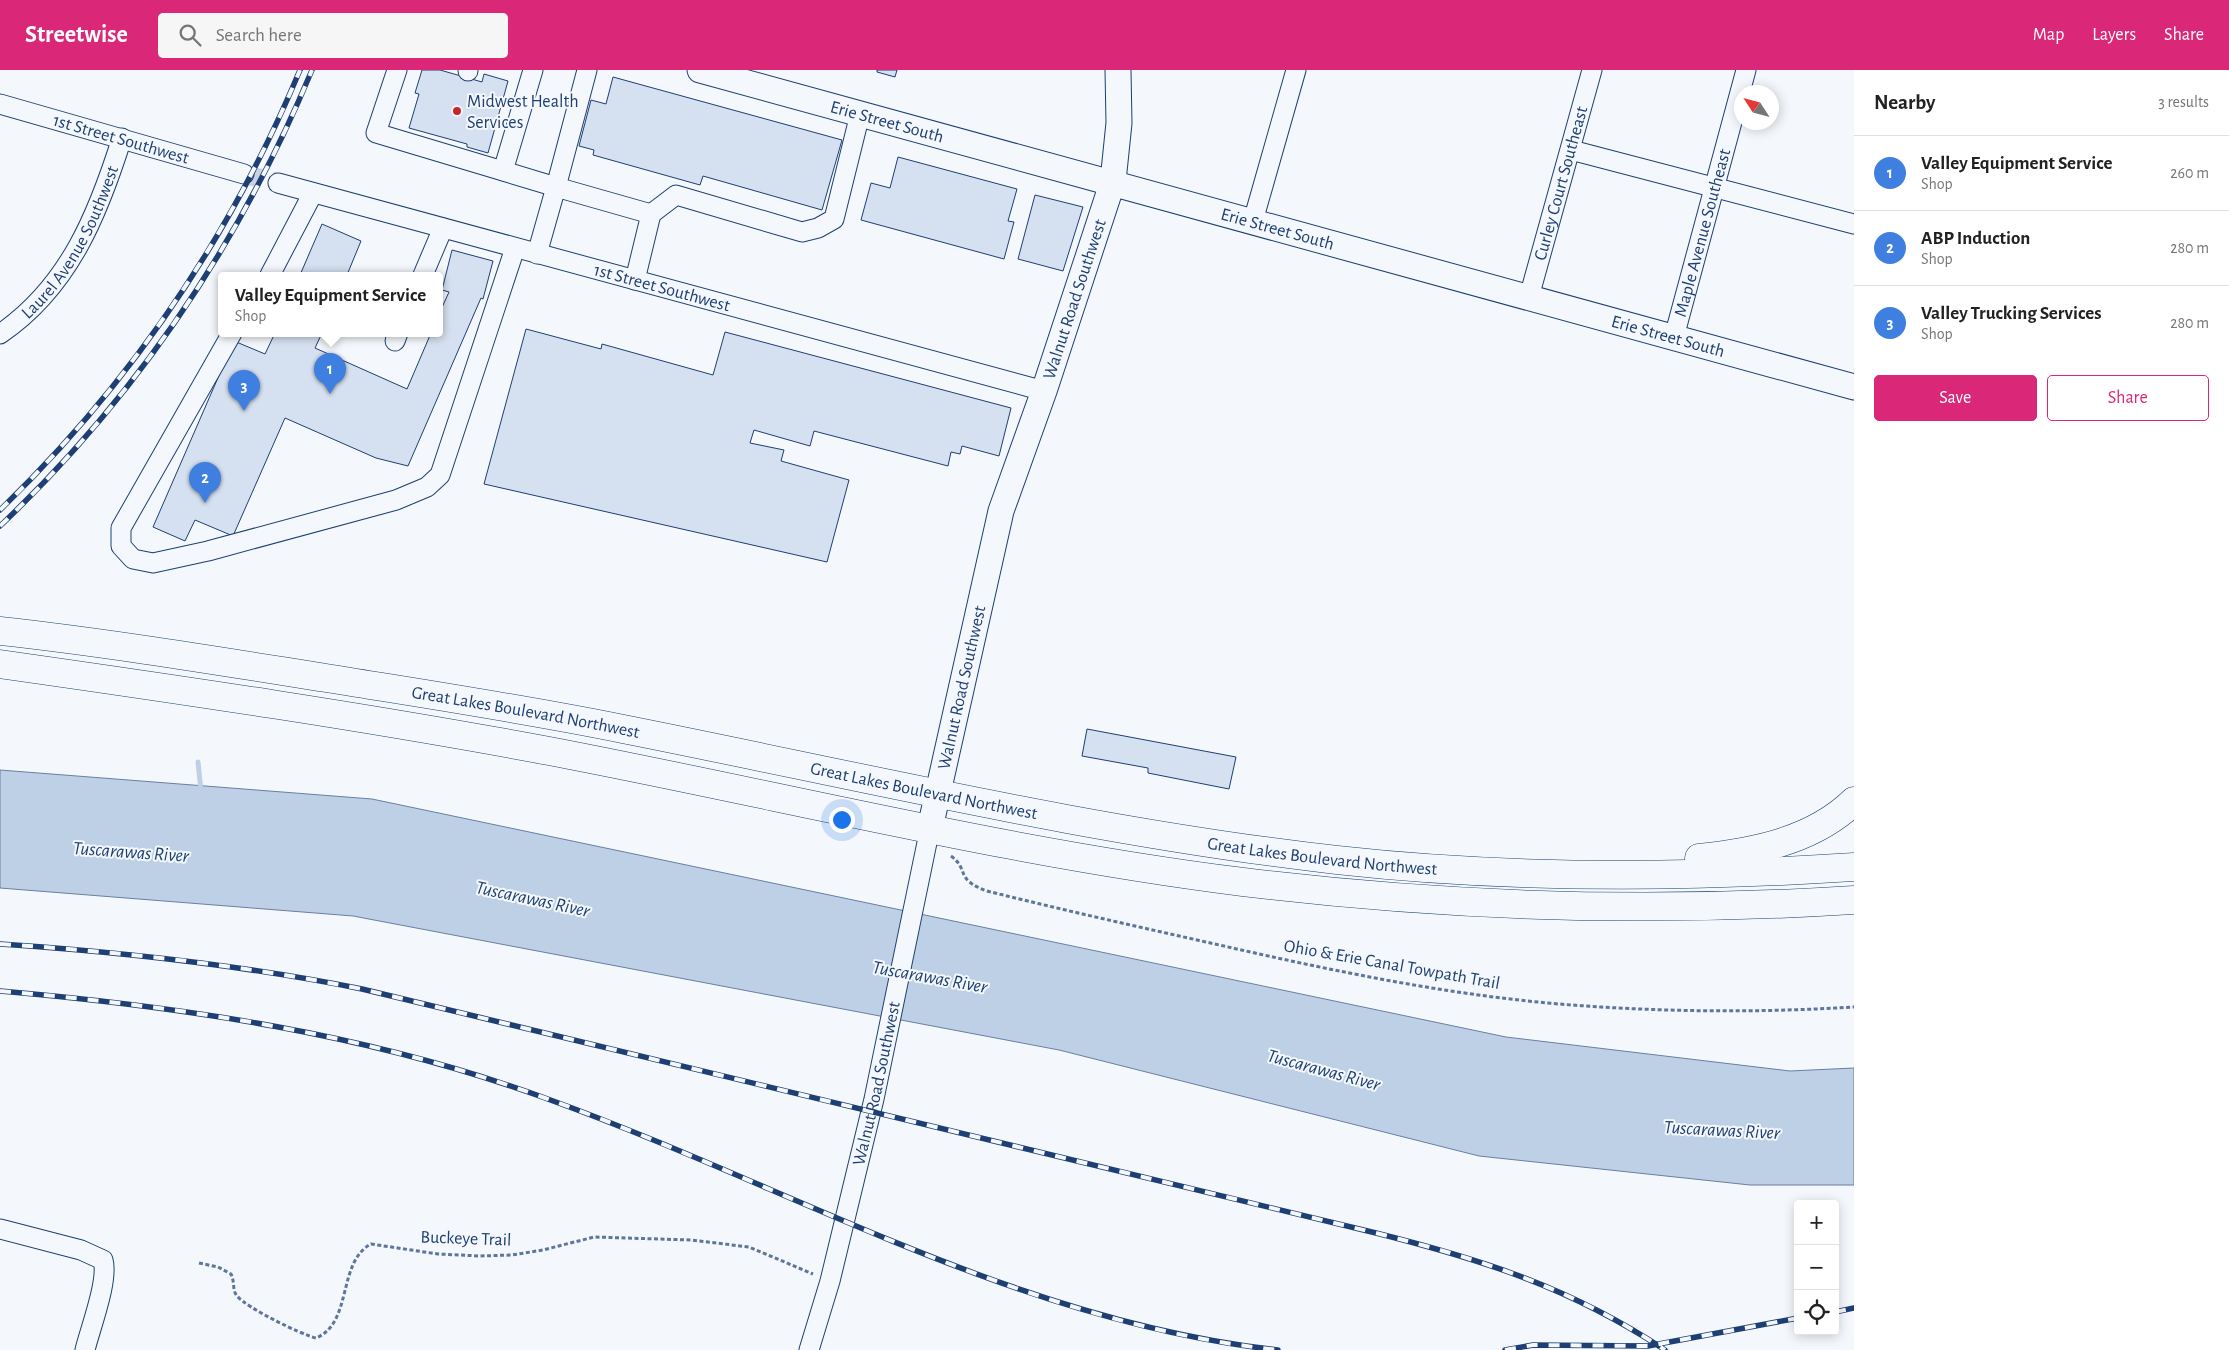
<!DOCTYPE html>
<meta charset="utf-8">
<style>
:root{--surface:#fff;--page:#f6f6f6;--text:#222;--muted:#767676;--line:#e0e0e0;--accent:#db2777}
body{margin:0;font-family:"Alegreya Sans",sans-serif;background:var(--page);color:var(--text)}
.controls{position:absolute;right:15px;bottom:15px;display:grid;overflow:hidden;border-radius:5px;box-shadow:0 2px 12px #0003}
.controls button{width:45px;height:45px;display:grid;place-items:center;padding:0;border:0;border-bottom:1px solid var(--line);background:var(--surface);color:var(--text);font:25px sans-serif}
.compass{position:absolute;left:1734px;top:15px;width:45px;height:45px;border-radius:50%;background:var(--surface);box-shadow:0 2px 12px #0003;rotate:306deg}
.you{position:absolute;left:841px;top:749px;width:18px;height:18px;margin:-12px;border:4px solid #fff;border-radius:50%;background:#1a73e8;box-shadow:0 0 0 8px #1a73e833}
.badge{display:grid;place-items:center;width:32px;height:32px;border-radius:50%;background:var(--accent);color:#fff;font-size:16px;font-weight:700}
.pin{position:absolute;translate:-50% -41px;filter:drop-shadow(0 1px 2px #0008)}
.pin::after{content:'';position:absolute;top:26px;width:18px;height:15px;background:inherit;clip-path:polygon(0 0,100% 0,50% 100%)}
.popup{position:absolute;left:218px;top:202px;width:225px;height:65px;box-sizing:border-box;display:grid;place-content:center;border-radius:5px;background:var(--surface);filter:drop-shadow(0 1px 4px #0005);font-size:16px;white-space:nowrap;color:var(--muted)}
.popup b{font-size:19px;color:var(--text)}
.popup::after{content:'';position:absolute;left:50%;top:100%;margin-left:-10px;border:10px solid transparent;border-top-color:var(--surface)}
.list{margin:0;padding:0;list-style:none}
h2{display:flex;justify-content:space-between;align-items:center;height:65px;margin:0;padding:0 20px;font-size:21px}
h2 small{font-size:16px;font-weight:400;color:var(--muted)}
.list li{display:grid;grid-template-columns:32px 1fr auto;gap:15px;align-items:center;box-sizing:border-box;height:75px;padding:0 20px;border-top:1px solid var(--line)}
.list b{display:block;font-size:19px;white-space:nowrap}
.list p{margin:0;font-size:16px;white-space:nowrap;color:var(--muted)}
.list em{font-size:16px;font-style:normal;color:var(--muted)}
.actions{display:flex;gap:10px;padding:15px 20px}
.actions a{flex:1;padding:11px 0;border:1px solid var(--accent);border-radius:5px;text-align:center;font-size:18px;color:var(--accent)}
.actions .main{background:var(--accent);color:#fff}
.icon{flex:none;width:28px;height:28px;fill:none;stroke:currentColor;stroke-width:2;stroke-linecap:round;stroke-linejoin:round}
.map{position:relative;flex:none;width:1854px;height:1280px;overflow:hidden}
header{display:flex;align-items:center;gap:30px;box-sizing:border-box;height:70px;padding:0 25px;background:var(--accent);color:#fff}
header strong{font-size:24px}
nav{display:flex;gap:28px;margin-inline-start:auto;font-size:18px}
.search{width:350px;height:45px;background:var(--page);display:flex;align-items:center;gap:12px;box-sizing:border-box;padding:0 18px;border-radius:5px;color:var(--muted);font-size:19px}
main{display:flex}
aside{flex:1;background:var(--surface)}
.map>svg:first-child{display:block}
</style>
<header>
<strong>Streetwise</strong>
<div class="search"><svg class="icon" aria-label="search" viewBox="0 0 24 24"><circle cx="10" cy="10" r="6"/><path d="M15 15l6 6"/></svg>Search here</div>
<nav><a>Map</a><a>Layers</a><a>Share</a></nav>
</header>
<main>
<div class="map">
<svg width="1854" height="1280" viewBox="0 0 1854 1280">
<rect width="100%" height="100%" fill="#f4f7fb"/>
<path fill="#bed0e5" stroke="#687fa3" d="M0,700L372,729L1506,967L1790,1001L1854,998V1115H1750L1479,1086L1059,980L353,846L0,818Z"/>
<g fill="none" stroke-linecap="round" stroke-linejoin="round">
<path stroke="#bed0e5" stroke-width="5" d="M198,692L201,721"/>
</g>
<path fill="#d5e0f0" stroke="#1d3f73" d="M422,0H440L482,12L484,4L508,11L488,83L467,77V74L409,58L419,24L415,23Z
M877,0H897L895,7L877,2Z
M613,7L842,70L822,140L703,106L700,115L593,85L594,80L579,76L591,30L606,34Z
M898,87L1017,119L1008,151L1014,152L1004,189L861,150L871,113L890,118Z
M1035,125L1083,137L1063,201L1018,189Z
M322,154L361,171L347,205H300Z
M452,180L493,191L483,229L481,228L408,396L376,388L285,348L233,466L195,450L185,471L153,457L234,271L265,284L275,263H322L315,278L407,319L431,263H439V244L449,222L442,220Z
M526,259L601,279L602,274L713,305L725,262L1011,338L999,386L962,376L960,384L951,382L948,396L814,361L810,376L754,360L750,373L784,380L781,391L849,410L827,492L484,414Z
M1087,659L1236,687L1229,719L1148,703V698L1082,686Z"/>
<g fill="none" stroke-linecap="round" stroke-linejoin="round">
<path stroke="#c9d2e0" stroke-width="19" stroke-dasharray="19 9" stroke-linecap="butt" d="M244,104L278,113"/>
<defs>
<g id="minor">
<path d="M397,0L376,63L503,101"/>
<path d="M533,0L503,101L556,117L587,0"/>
<path d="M468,1V0"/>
<path id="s1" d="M0,34L244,104"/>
<path d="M1571,80L1854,154"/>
<path id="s2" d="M278,113L1044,321"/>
<path d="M651,144L676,125L802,162L818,158L834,149L860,44"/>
<path d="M1253,151L1296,0"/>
<path d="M537,184L556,117L651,144L635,210"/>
<path d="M270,205L313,123"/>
<path d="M423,205L443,158"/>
<path id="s3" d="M1529,227L1592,0"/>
<path d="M232,263L121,458V476L133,489L153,493L208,481L396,430L427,417L440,405L515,178"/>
<path id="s4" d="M0,264C69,217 98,144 122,68"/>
<path id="s5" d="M1674,267L1746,0"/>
<path d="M395,271L398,263"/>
<path d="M0,1159L81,1180L103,1190C109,1210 90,1259 85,1280"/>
<path id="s6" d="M809,1280L830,1211L874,1029L930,758"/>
</g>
<g id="major">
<path id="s7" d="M700,0L1854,317"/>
<path id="s8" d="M930,758L1001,441L1044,321L1113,111L1119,53L1118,0"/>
</g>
<g id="highway">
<path id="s9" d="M0,561C109,573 218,591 326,608C425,624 525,639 623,659C860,706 1096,763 1337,790C1508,809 1682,808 1854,797"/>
<path d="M0,594C183,620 367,647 549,681C780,725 1009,783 1243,812C1447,837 1649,843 1854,830"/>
<path d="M1699,788C1754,782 1813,771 1854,731"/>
</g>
</defs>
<use href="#minor" stroke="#1d3f73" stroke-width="21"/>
<use href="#major" stroke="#1d3f73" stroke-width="27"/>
<use href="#highway" stroke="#1d3f73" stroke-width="29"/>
<path stroke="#5e769c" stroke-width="3" stroke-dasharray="4 2.5" stroke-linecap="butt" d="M951,786C970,800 954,809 987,821C1063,840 1139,857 1215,874C1329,900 1442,924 1559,934C1657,942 1756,943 1854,937
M199,1193L218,1197L231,1204C235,1212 232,1220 237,1226C247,1238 300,1264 316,1268C353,1253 337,1192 371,1174L438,1184L480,1186L512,1185L543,1180L594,1167L691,1170L749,1177L813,1204"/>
<use href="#minor" stroke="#f4f7fb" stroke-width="19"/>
<use href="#major" stroke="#f4f7fb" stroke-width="25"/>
<use href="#highway" stroke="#f4f7fb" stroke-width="28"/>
<defs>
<path id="rail" d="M0,440C129,315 231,166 300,0
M0,456C136,327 240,173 312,0
M0,874C122,882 242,895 362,919L1376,1163C1484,1190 1571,1218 1665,1280
M0,921C185,937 369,964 545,1028C787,1115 1018,1252 1278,1280
M1835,1242L1854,1238
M1505,1280L1533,1275L1648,1276L1798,1248"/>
</defs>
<use href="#rail" stroke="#1d3f73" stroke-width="5.5"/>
<use href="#rail" stroke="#f4f7fb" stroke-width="4" stroke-dasharray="11" stroke-linecap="butt"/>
</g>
<circle fill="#c62828" stroke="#f4f7fb" stroke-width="2" cx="457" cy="41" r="5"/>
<g text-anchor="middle" stroke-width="4" stroke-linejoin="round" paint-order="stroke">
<g font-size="18" fill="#1d3f73" stroke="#f4f7fb" text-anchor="start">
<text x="467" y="37">Midwest Health<tspan x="467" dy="21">Services</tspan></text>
</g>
<g font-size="18" fill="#1d3f73" stroke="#f4f7fb">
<text dy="6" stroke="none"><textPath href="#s7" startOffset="194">Erie Street South</textPath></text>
<text dy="6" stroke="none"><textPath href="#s1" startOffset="126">1st Street Southwest</textPath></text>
<text dy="6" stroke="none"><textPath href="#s3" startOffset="118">Curley Court Southeast</textPath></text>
<text dy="6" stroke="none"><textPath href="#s7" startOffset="599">Erie Street South</textPath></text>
<text dy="6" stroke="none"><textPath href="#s5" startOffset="108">Maple Avenue Southeast</textPath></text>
<text dy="6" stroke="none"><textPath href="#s4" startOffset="118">Laurel Avenue Southwest</textPath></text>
<text dy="6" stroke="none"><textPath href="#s2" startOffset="398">1st Street Southwest</textPath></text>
<text dy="6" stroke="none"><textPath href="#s8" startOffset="549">Walnut Road Southwest</textPath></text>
<text dy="6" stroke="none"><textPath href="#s7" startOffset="1004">Erie Street South</textPath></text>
<text dy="6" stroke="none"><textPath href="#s8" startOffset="144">Walnut Road Southwest</textPath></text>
<text dy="6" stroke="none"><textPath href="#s9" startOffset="532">Great Lakes Boulevard Northwest</textPath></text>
<text dy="6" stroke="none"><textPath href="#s9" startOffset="938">Great Lakes Boulevard Northwest</textPath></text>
<text dy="6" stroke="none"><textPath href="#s9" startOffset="1342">Great Lakes Boulevard Northwest</textPath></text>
<text transform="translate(1392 894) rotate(10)" y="6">Ohio &amp; Erie Canal Towpath Trail</text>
<text dy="6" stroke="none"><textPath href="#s6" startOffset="275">Walnut Road Southwest</textPath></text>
<text transform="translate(466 1168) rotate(2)" y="6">Buckeye Trail</text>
</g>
<g font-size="19" font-style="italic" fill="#1d3f73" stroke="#f4f7fb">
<text transform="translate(131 781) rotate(4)" y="7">Tuscarawas River</text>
<text transform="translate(533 828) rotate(12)" y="7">Tuscarawas River</text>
<text transform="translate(930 906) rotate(10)" y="7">Tuscarawas River</text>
<text transform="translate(1324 999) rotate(15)" y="7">Tuscarawas River</text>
<text transform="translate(1722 1059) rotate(3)" y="7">Tuscarawas River</text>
</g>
</g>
</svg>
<div class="controls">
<button>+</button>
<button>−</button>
<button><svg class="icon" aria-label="locate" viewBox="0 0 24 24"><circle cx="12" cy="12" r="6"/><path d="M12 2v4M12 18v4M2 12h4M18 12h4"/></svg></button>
</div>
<svg class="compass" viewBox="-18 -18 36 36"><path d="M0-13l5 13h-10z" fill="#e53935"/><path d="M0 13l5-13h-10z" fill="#767676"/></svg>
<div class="you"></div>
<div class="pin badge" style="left:330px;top:324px;background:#3f7fe0">1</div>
<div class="popup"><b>Valley Equipment Service</b>Shop</div>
<div class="pin badge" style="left:205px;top:433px;background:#3f7fe0">2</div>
<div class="pin badge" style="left:244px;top:341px;background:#3f7fe0">3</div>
</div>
<aside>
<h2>Nearby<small>3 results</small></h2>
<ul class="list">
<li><span class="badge" style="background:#3f7fe0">1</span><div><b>Valley Equipment Service</b><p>Shop</p></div><em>260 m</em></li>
<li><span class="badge" style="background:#3f7fe0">2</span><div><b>ABP Induction</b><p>Shop</p></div><em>280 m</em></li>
<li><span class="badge" style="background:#3f7fe0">3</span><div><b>Valley Trucking Services</b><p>Shop</p></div><em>280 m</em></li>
</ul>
<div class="actions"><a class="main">Save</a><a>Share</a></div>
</aside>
</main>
